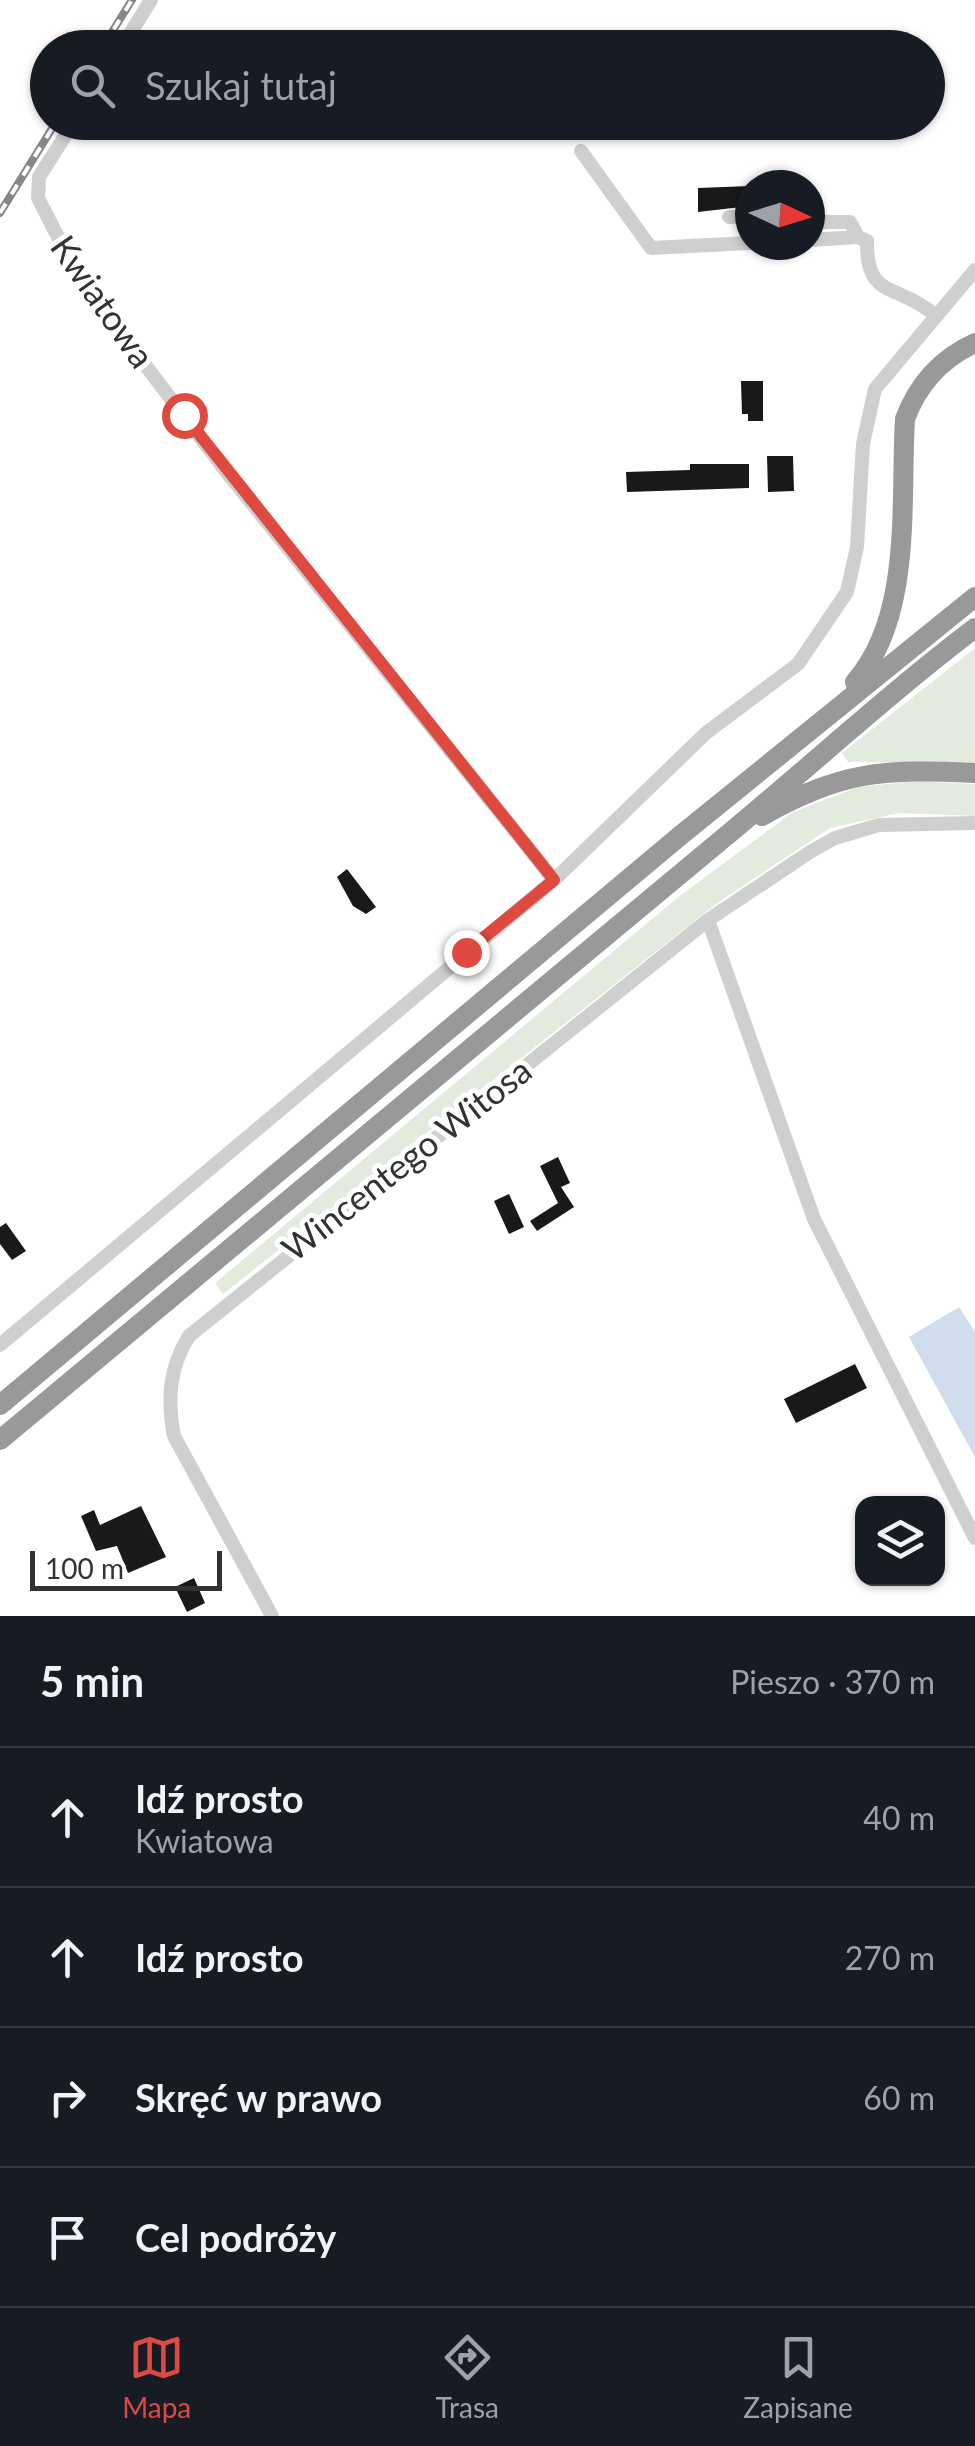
<!DOCTYPE html>
<html lang="pl">
<meta charset="utf-8">
<style>
:root{--surface:#171b24;--page:#242831;--text:#f1f3f6;--muted:#9ea1a6;--line:#363941;--accent:#de4a3f}
body{margin:0;font-family:Lato,sans-serif;background:var(--page);color:var(--text)}
.controls{position:absolute;right:30px;bottom:30px;display:grid;overflow:hidden;border-radius:20px;box-shadow:0 2px 8px #0004}
.controls button{width:90px;height:90px;display:grid;place-items:center;padding:0;border:0;border-bottom:2px solid var(--line);background:var(--surface);color:var(--text);font:50px sans-serif}
.compass{position:absolute;left:735px;top:170px;width:90px;height:90px;border-radius:50%;background:var(--surface);box-shadow:0 2px 8px #0004;rotate:94deg}
.scale{position:absolute;left:30px;bottom:25px;width:192px;box-sizing:border-box;padding-left:10px;border:5px solid #323232;border-top:0;font-size:28px;line-height:35px;white-space:nowrap;color:#323232;-webkit-text-stroke:8px #fff;paint-order:stroke}
.stop{position:absolute;width:30px;height:30px;margin:-22px;border:8px solid #de4a3f;border-radius:50%;background:#fff}
.stop.end{background:#de4a3f;border-color:#fff;box-shadow:0 2px 10px #0008}
.list{margin:0;padding:0;list-style:none}
h2{display:flex;justify-content:space-between;align-items:center;height:130px;margin:0;padding:0 40px;font-size:42px}
h2 small{font-size:32px;font-weight:400;color:var(--muted)}
.list li{display:grid;grid-template-columns:65px 1fr auto;gap:30px;align-items:center;box-sizing:border-box;height:140px;padding:0 40px;border-top:2px solid var(--line)}
.list b{display:block;font-size:38px;white-space:nowrap}
.list p{margin:0;font-size:32px;white-space:nowrap;color:var(--muted)}
.list em{font-size:32px;font-style:normal;color:var(--muted)}
.icon{flex:none;width:55px;height:55px;fill:none;stroke:currentColor;stroke-width:2;stroke-linecap:round;stroke-linejoin:round}
.map{position:relative;flex:none;width:975px;height:1616px;overflow:hidden}
.search{position:absolute;background:var(--surface);box-shadow:0 2px 8px #0004;left:30px;right:30px;top:30px;height:110px;display:flex;align-items:center;gap:25px;box-sizing:border-box;padding:0 35px;border-radius:55px;color:var(--muted);font-size:38px}
.sheet{height:690px;background:var(--surface)}
nav{display:flex;justify-content:space-around;align-items:center;box-sizing:border-box;height:140px;border-top:2px solid var(--line);background:var(--surface);font-size:28px;color:var(--muted)}
nav a{display:grid;justify-items:center;gap:5px}
nav .on{color:var(--accent)}
.map>svg:first-child{display:block}
</style>
<div class="map">
<svg width="975" height="1616" viewBox="0 0 975 1616">
<rect width="100%" height="100%" fill="#fff"/>
<path fill="#e3ebde" d="M975,648V763L848,762L842,753Z
M917,781L975,784V816L899,813L830,828L716,904L223,1294L215,1283L681,895L793,812L858,787Z"/>
<path fill="#cfddec" d="M959,1307L975,1332V1457L909,1337Z"/>
<path fill="#191919" d="M750,186V206L698,212V188Z
M741,381H763V421H748V414H742Z
M767,456H793L794,491L768,492Z
M690,464H749V488L627,492L626,472L690,470Z
M347,869L376,907L366,914L353,906L337,877Z
M558,1157L570,1183L561,1187L574,1207L537,1231L530,1221L558,1203L540,1166Z
M509,1194L524,1227L509,1234L494,1201Z
M6,1223L26,1251L12,1260L0,1244V1227Z
M855,1364L867,1388L796,1423L784,1399Z
M141,1506L166,1557L128,1573L117,1546L96,1551L81,1516L94,1510L100,1525Z
M194,1578L205,1603L187,1612L175,1587Z"/>
<g fill="none" stroke-linecap="round" stroke-linejoin="round">
<path stroke="#cfcfcf" stroke-width="14" d="M121,48L151,0
M74,122L39,177L38,198L79,278L225,470L554,880
M581,151L651,248L750,243
M729,217H750
M810,222H850L858,237
M810,240L858,237L867,241C866,300 896,282 935,315
M708,920L814,1219L975,1538
M0,1345L554,880L706,733L798,664L847,592L857,547L863,444L875,389L975,270
M272,1616L174,1436C167,1399 169,1368 189,1336L708,920L810,852L835,838L879,825L975,823"/>
<path stroke="#999" stroke-width="20" d="M855,682C913,616 900,502 905,419C918,384 940,359 975,343
M762,816C843,770 884,769 975,773
M0,1405L681,835L975,597
M0,1440C240,1240 480,1040 720,841C806,770 887,695 975,628"/>
<defs>
<path id="rail" d="M102,48L132,0
M0,213L56,122"/>
</defs>
<use href="#rail" stroke="#878787" stroke-width="8"/>
<use href="#rail" stroke="#fff" stroke-width="4" stroke-dasharray="11" stroke-linecap="butt"/>
</g>
<g fill="none" stroke-linecap="round" stroke-linejoin="round">
<path stroke="#de4a3f" stroke-width="12" d="M184,415L554,880L466,952"/>
</g>
<g text-anchor="middle" stroke-width="10" stroke-linejoin="round" paint-order="stroke">
<g font-size="35" fill="#323232" stroke="#fff">
<text transform="translate(102 302) rotate(55)" y="12">Kwiatowa</text>
<text transform="translate(407 1160) rotate(-38)" y="12">Wincentego Witosa</text>
</g>
</g>
</svg>
<div class="controls">
<button><svg class="icon" aria-label="layers" viewBox="0 0 24 24"><path d="M12 4l9 5-9 5-9-5zM3 14l9 5 9-5"/></svg></button>
</div>
<svg class="compass" viewBox="-18 -18 36 36"><path d="M0-13l5 13h-10z" fill="#e53935"/><path d="M0 13l5-13h-10z" fill="#9ea1a6"/></svg>
<div class="scale">100 m</div>
<div class="stop" style="left:184px;top:415px"></div>
<div class="stop end" style="left:466px;top:952px"></div>
<div class="search"><svg class="icon" aria-label="search" viewBox="0 0 24 24"><circle cx="10" cy="10" r="6"/><path d="M15 15l6 6"/></svg>Szukaj tutaj</div>
</div>
<section class="sheet">
<h2>5 min<small>Pieszo · 370 m</small></h2>
<ul class="list">
<li><svg class="icon" aria-label="ahead" viewBox="0 0 24 24"><path d="M12 20V5M6 11l6-6 6 6"/></svg><div><b>Idź prosto</b><p>Kwiatowa</p></div><em>40 m</em></li>
<li><svg class="icon" aria-label="ahead" viewBox="0 0 24 24"><path d="M12 20V5M6 11l6-6 6 6"/></svg><div><b>Idź prosto</b></div><em>270 m</em></li>
<li><svg class="icon" aria-label="right" viewBox="0 0 24 24"><path d="M7 20v-9h11M14 6l5 5-5 5"/></svg><div><b>Skręć w prawo</b></div><em>60 m</em></li>
<li><svg class="icon" aria-label="arrive" viewBox="0 0 24 24"><path d="M6 21V4h12l-3 4 3 4H6"/></svg><div><b>Cel podróży</b></div></li>
</ul>
</section>
<nav>
<a class="on"><svg class="icon" aria-label="map" viewBox="0 0 24 24"><path d="M3 6l6-2 6 2 6-2v14l-6 2-6-2-6 2zM9 4v14M15 6v14"/></svg>Mapa</a>
<a><svg class="icon" aria-label="directions" viewBox="0 0 24 24"><path d="M12 3l9 9-9 9-9-9zM9 14v-3h6M13 9l2 2-2 2"/></svg>Trasa</a>
<a><svg class="icon" aria-label="saved" viewBox="0 0 24 24"><path d="M7 4h10v16l-5-4-5 4z"/></svg>Zapisane</a>
</nav>
